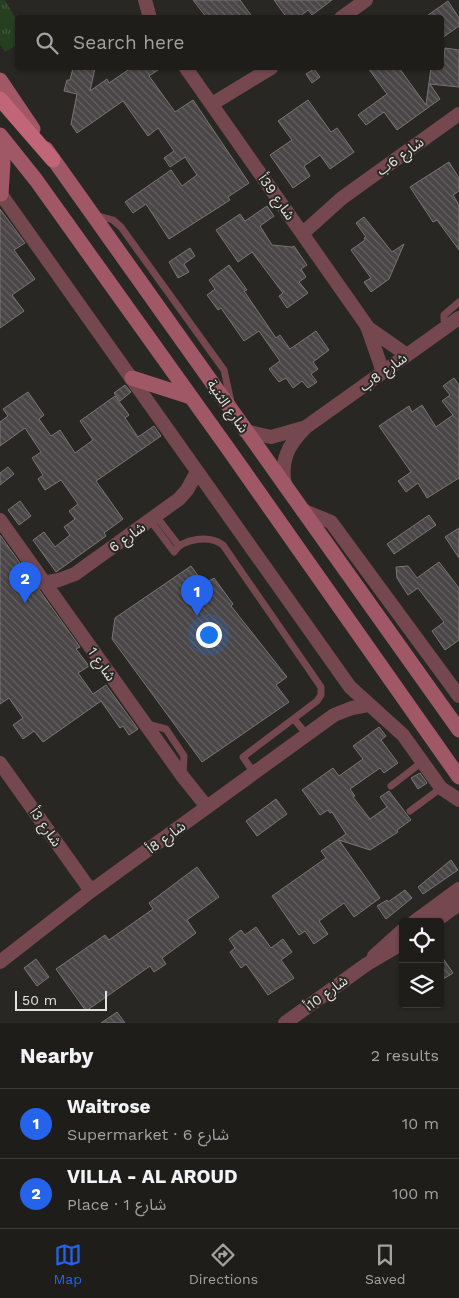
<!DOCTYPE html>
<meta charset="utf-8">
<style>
:root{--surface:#1f1d1a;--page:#2c2a27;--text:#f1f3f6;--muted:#a1a2a2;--line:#3c3b39;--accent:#2563eb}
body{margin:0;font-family:"Work Sans","Noto Sans Arabic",sans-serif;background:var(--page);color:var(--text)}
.controls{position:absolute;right:15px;bottom:15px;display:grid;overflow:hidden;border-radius:5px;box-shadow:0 1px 4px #0004}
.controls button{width:45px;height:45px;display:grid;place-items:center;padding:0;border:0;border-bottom:1px solid var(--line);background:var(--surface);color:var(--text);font:25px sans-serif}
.scale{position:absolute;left:15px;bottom:12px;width:92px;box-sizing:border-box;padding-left:5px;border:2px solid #e3e2df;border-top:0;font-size:14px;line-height:18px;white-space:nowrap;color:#e3e2df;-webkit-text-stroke:4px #292723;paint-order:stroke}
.you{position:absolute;left:208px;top:634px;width:18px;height:18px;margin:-12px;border:4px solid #fff;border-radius:50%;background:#1a73e8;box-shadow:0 0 0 8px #1a73e833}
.badge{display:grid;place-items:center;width:32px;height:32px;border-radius:50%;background:var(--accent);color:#fff;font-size:16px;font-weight:700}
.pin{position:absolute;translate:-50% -41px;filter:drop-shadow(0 1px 2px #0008)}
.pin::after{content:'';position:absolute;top:26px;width:18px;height:15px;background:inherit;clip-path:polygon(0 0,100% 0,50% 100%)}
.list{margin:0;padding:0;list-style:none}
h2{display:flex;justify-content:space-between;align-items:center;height:65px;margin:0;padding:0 20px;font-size:21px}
h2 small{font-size:16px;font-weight:400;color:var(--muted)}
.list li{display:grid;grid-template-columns:32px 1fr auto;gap:15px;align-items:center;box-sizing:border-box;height:70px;padding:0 20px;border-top:1px solid var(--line)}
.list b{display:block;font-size:19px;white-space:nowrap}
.list p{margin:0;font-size:16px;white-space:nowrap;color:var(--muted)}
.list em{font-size:16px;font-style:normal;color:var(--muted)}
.icon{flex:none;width:28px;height:28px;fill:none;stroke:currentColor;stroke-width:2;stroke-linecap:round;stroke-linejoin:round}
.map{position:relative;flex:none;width:459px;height:1023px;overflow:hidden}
.search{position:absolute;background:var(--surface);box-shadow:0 1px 4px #0004;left:15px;right:15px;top:15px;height:55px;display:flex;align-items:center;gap:12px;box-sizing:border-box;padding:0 18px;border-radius:5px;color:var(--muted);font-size:19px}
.sheet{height:205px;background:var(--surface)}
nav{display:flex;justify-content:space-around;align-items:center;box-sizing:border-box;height:70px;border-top:1px solid var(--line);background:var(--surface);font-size:14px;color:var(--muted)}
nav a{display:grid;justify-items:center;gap:2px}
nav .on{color:var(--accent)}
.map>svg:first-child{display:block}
</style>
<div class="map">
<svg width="459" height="1023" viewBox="0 0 459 1023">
<defs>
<pattern id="grass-tufts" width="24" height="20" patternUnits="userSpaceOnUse" patternTransform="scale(1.25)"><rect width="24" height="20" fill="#263f21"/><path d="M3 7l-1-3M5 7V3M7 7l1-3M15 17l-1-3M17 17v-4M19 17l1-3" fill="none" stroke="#455a41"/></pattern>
<pattern id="building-back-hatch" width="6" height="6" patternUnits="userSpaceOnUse" patternTransform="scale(1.25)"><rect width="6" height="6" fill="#4a4547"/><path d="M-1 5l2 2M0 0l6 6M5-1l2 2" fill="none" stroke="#646061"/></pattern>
</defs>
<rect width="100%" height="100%" fill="#292723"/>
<path fill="url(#grass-tufts)" d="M0,0H5L17,21V45L5,52L0,45Z"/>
<path fill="url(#building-back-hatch)" stroke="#797475" d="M193,0H240L253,18H207Z
M274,0H332L312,15L308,10L298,18H287Z
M448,1L459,18V26L442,38V18H424Z
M445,48L459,50V87L430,84L440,99L397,130L384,112L366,125L358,115L387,94L368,68H399L426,105L431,68H443Z
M73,68L84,70V68H95L90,91L107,79L109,83L131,68H161L149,76L175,112L193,100L249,183L228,197L230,200L169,239L146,204L133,213L125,202L171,170L182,186L197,175L185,157L170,167L164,158L174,151L158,128L148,136L123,101L77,133L71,124L77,94L64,91L67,80H70Z
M314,69L320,77L312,83L306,74Z
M308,100L331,132L337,128L354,152L330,169L320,155L304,166L310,176L293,188L270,155L292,140L278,121Z
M449,162L459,178V191L453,195L459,205V250L437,220L433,222L410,187Z
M267,206L274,216L260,226L272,245L292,247L294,246L307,265L301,269L306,277L299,282L308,293L287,308L279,296L283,293L252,252L238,262L216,230L240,214L245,221Z
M0,209L25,243L14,250L35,279L12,295L24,311L0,328Z
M364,217L392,252L404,244L389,279L371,292L364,282L371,278L351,250L365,240L364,238L366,237L356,223Z
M190,248L195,256L184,264L189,272L178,278L169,262Z
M229,265L247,290L244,291L276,338L280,335L290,349L316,331L329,350L313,362L318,369L311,374L317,382L308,388L302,381L293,388L286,378L279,382L269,369L280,361L259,331L244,341L221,308L218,310L207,295L215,289L209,280Z
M454,378L459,385V478L427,498L418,483L406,492L398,481L411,472L379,426L409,406L412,412L422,405L436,427L453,415L442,401L450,395L443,386Z
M125,385L131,392L120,401L114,393Z
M28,392L44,415L39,419L51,436L60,430L75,453L93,440L80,421L115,396L129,415L125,418L138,437L154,426L161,436L96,481L123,519L104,533L106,536L56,572L33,540L44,532L55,547L70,535L64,527L75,519L69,511L78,504L61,480L45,490L38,479L43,475L32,458L41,452L25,428L0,446V422L8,416L3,409Z
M8,467L14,474L0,485V473Z
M20,501L31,516L19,525L8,510Z
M429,515L436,525L394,554L387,544Z
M459,528V558L445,537Z
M0,535L80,647L76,649L89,666L78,673L93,694L106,685L138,729L129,735L123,726L120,728L101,701L43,742L34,731L23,739L13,725L23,718L9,698L0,704Z
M439,562L459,588V640L445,650L432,631L444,622L418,588L408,595L397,578L396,567L408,566L417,578Z
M191,566L204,584L214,578L233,604L231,606L287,677L276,685L289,702L202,762L112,639L115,618Z
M379,727L386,736L381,740L398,763L384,773L380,768L350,789L355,796L353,797L370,819L387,807L380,797L389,791L411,820L397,830L398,832L370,850L339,840L380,898L354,917L344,903L319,921L328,934L314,944L305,931L299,935L272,896L326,858L321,851L346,834L332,812L330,813L328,810L320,815L302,790L333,768L339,776L363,759L353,746Z
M420,773L427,783L418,789L411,778Z
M276,799L287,814L257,836L246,821Z
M451,860L458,870L423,894L418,887Z
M197,867L219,897L187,920L196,933L162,958L166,964L154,972L150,966L86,1011L56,969L105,935L109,940L153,909L149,903Z
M405,890L412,898L386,919L377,906L387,900L388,902Z
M256,927L271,948L283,939L292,952L281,960L294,978L268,995L246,964L241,968L230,952L235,948L229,939L241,930L245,935Z
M440,954L453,973L440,981Z
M36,959L49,977L37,986L24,968Z
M117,1012L125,1023H101Z"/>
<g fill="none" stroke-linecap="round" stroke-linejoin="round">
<path stroke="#754850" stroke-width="7" d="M95,215L113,220L121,227L224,370L231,402
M447,326L444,320V315L459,302
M156,516L179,546
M150,520L174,552C183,538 210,535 223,545L321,687V695L317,701L243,757L254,773
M294,719L307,735
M147,724L166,729L184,756L183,775
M391,786L422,762
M410,811L441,788"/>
<path stroke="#754850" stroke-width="14" d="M145,0L150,18
M341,18L366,0
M186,68L367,326L383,372
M212,104L271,68
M0,193L350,687L403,735L441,788L459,800
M303,233L342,198L459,114
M367,327L407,355
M245,431L271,437L303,428
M285,486C280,460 288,445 306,427L459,318
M302,510L331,522L459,696
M0,520L183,777L207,807
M43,583L59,580L75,574L179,499L187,490L197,472
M0,763L91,891
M414,922L459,889
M434,922L459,904
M374,956L403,930
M0,962L91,891L334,715L352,708L368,705
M285,1023L367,964L403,943"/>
<path stroke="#a05867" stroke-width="15" d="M0,80L33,129
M0,135L36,180L229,450L459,777
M46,149L459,730
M1,194L3,163L1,136
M132,378L191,397"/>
<path stroke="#c16578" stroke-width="15" d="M0,99L53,160"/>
</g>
<g text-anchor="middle" stroke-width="4" stroke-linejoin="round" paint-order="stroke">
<g font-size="14" fill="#e3e2df" stroke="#292723">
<text transform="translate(400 156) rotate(-36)" y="5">شارع 6ب</text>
<text transform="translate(277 197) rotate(55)" y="5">شارع 39أ</text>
<text transform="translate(383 372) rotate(-36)" y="5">شارع 8ب</text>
<text transform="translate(228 406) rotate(55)" y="5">شارع الثنية</text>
<text transform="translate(127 537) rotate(-35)" y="5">شارع 6</text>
<text transform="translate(102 664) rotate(55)" y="5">شارع 1</text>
<text transform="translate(46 827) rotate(55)" y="5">شارع 3أ</text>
<text transform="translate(166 837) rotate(-36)" y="5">شارع 8أ</text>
<text transform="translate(326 993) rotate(-36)" y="5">شارع 10أ</text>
</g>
</g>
</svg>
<div class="controls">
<button><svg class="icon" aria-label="locate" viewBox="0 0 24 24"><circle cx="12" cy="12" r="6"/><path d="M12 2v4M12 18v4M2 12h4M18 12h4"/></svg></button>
<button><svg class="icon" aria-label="layers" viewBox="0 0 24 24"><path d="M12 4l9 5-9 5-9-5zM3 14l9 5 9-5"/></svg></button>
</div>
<div class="scale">50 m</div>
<div class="you"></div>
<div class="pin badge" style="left:197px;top:616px">1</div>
<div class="pin badge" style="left:25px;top:603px">2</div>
<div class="search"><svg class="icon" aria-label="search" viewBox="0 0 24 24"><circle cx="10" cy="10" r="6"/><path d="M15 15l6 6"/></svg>Search here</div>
</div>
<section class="sheet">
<h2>Nearby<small>2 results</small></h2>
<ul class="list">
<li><span class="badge">1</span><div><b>Waitrose</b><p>Supermarket · شارع 6</p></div><em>10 m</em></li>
<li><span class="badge">2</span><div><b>VILLA - AL AROUD</b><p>Place · شارع 1</p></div><em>100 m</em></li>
</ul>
</section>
<nav>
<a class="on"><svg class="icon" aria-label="map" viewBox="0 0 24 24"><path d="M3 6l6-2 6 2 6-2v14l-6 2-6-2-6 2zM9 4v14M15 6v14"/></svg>Map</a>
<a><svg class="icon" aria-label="directions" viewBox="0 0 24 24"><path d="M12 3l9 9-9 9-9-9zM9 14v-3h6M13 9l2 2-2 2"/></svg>Directions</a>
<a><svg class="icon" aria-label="saved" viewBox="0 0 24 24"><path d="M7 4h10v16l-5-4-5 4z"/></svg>Saved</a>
</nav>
